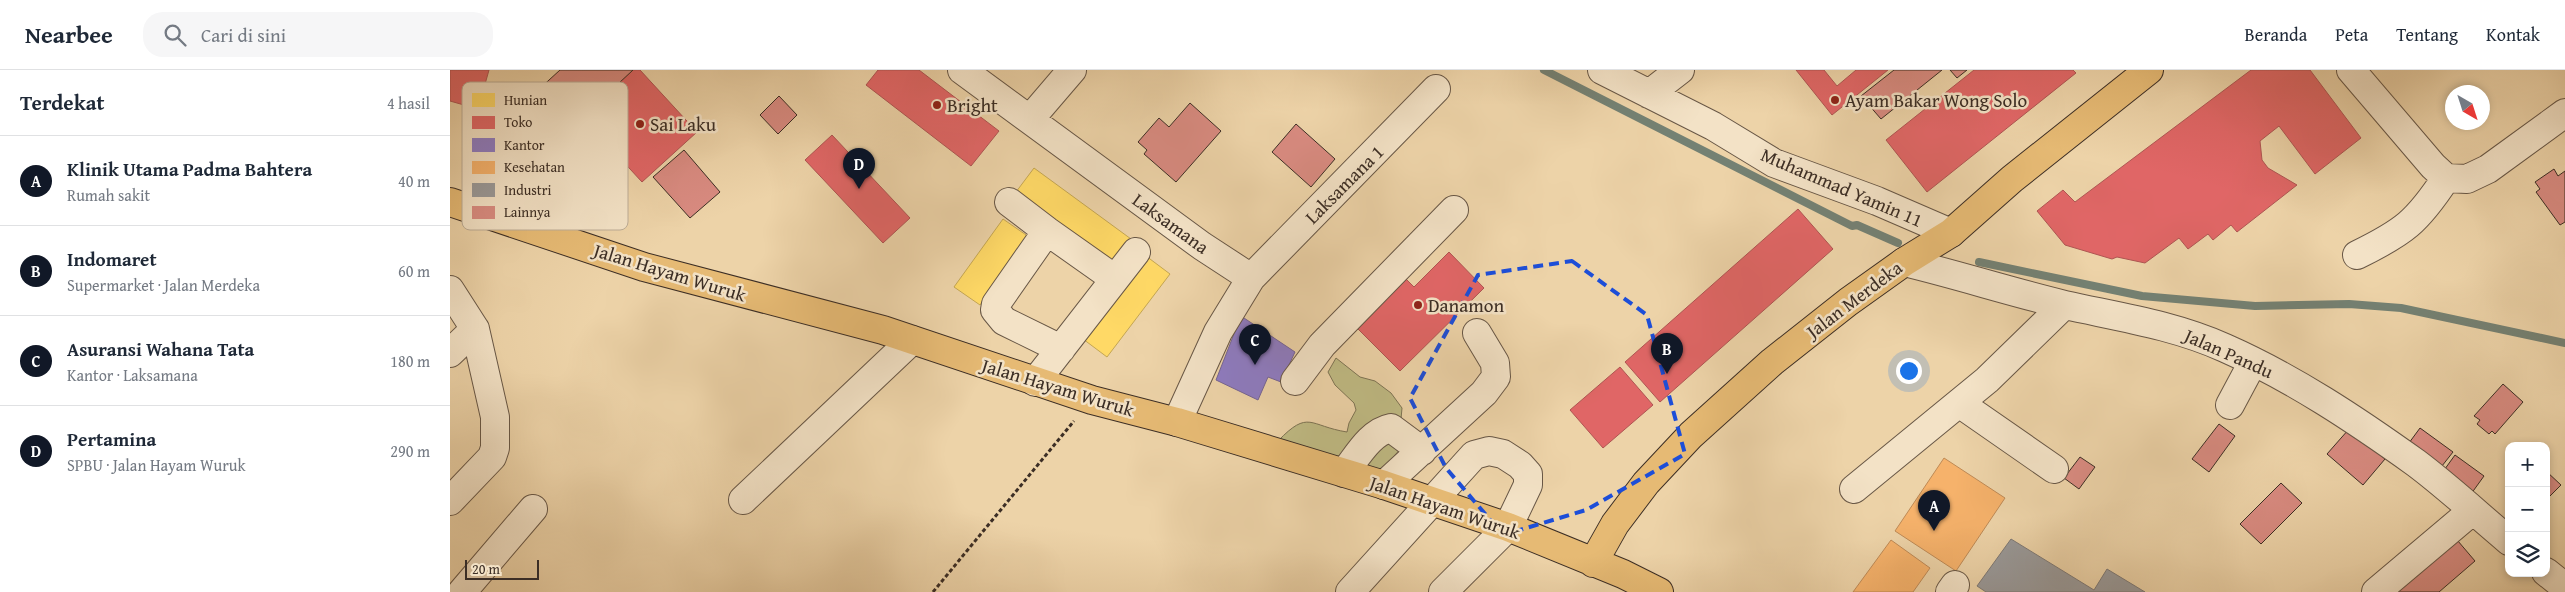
<!DOCTYPE html>
<html lang="id">
<meta charset="utf-8">
<style>
:root{--surface:#fff;--page:#f6f6f7;--text:#1f2937;--muted:#747a83;--line:#e0e1e3;--accent:#111827}
body{margin:0;font-family:"Gentium Book Plus",serif;background:var(--page);color:var(--text)}
.controls{position:absolute;right:15px;bottom:15px;display:grid;overflow:hidden;border-radius:10px;box-shadow:0 2px 8px #0003}
.controls button{width:45px;height:45px;display:grid;place-items:center;padding:0;border:0;border-bottom:1px solid var(--line);background:var(--surface);color:var(--text);font:25px sans-serif}
.compass{position:absolute;left:1995px;top:15px;width:45px;height:45px;border-radius:50%;background:var(--surface);box-shadow:0 2px 8px #0003;rotate:141deg}
.scale{position:absolute;left:15px;bottom:12px;width:74px;box-sizing:border-box;padding-left:5px;border:2px solid #3c2e25;border-top:0;font-size:14px;line-height:18px;white-space:nowrap;color:#3c2e25;-webkit-text-stroke:4px #f3e2c6;paint-order:stroke}
.you{position:absolute;left:1458px;top:300px;width:18px;height:18px;margin:-12px;border:4px solid #fff;border-radius:50%;background:#1a73e8;box-shadow:0 0 0 8px #1a73e833}
.badge{display:grid;place-items:center;width:32px;height:32px;border-radius:50%;background:var(--accent);color:#fff;font-size:16px;font-weight:700}
.pin{position:absolute;translate:-50% -41px;filter:drop-shadow(0 1px 2px #0008)}
.pin::after{content:'';position:absolute;top:26px;width:18px;height:15px;background:inherit;clip-path:polygon(0 0,100% 0,50% 100%)}
.list{margin:0;padding:0;list-style:none}
h2{display:flex;justify-content:space-between;align-items:center;height:65px;margin:0;padding:0 20px;font-size:21px}
h2 small{font-size:16px;font-weight:400;color:var(--muted)}
.list li{display:grid;grid-template-columns:32px 1fr auto;gap:15px;align-items:center;box-sizing:border-box;height:90px;padding:0 20px;border-top:1px solid var(--line)}
.list b{display:block;font-size:19px;white-space:nowrap}
.list p{margin:0;font-size:16px;white-space:nowrap;color:var(--muted)}
.list em{font-size:16px;font-style:normal;color:var(--muted)}
.icon{flex:none;width:28px;height:28px;fill:none;stroke:currentColor;stroke-width:2;stroke-linecap:round;stroke-linejoin:round}
.map{position:relative;flex:none;width:2115px;height:522px;overflow:hidden}
header{display:flex;align-items:center;gap:30px;box-sizing:border-box;height:70px;padding:0 25px;background:var(--surface);border-bottom:1px solid var(--line)}
header strong{font-size:24px}
nav{display:flex;gap:28px;margin-inline-start:auto;font-size:18px}
.search{width:350px;height:45px;background:var(--page);display:flex;align-items:center;gap:12px;box-sizing:border-box;padding:0 18px;border-radius:20px;color:var(--muted);font-size:19px}
main{display:flex}
aside{flex:1;background:var(--surface)}
.map>svg:first-child{display:block}
</style>
<header>
<strong>Nearbee</strong>
<div class="search"><svg class="icon" aria-label="search" viewBox="0 0 24 24"><circle cx="10" cy="10" r="6"/><path d="M15 15l6 6"/></svg>Cari di sini</div>
<nav><a>Beranda</a><a>Peta</a><a>Tentang</a><a>Kontak</a></nav>
</header>
<main>
<aside>
<h2>Terdekat<small>4 hasil</small></h2>
<ul class="list">
<li><span class="badge">A</span><div><b>Klinik Utama Padma Bahtera</b><p>Rumah sakit</p></div><em>40 m</em></li>
<li><span class="badge">B</span><div><b>Indomaret</b><p>Supermarket · Jalan Merdeka</p></div><em>60 m</em></li>
<li><span class="badge">C</span><div><b>Asuransi Wahana Tata</b><p>Kantor · Laksamana</p></div><em>180 m</em></li>
<li><span class="badge">D</span><div><b>Pertamina</b><p>SPBU · Jalan Hayam Wuruk</p></div><em>290 m</em></li>
</ul>
</aside>
<div class="map">
<svg width="2115" height="522" viewBox="0 0 2115 522">
<rect width="100%" height="100%" fill="#edd3a8"/>
<filter id="stains"><feTurbulence type="fractalNoise" baseFrequency=".004" numOctaves="4"/><feColorMatrix values="0 0 0 0 .2 0 0 0 0 .09 0 0 0 0 .02 0 0 0 .5 -.17"/></filter>
<radialGradient id="worn" r=".72"><stop offset=".6" stop-color="#630" stop-opacity="0"/><stop offset="1" stop-color="#630" stop-opacity=".3"/></radialGradient>
<path fill="#bfba83" stroke="#7e7454" d="M886,288L910,307L925,311L941,323L952,338L951,349L961,367L945,385L935,404L828,371C859,339 859,356 897,362L899,353L906,340L904,333L885,315L878,302Z"/>
<path fill="#ffd966" stroke="#c4a652" d="M584,98L681,169L660,198L563,126Z
M553,149L579,167L530,235L504,217Z
M696,186L720,204L657,287L633,269Z"/>
<path fill="#e06666" stroke="#af5552" d="M0,0H39L28,39L0,31Z
M183,0H190L247,62L192,112L132,47Z
M428,0H469L549,61L521,96L416,15Z
M1346,0H1374L1387,16L1406,0H1438L1382,45Z
M1524,0H1623L1626,3L1477,122L1436,70Z
M1801,0H1860L1911,68L1865,104L1829,56L1810,71L1812,90L1818,98L1847,115L1787,162L1781,155L1763,170L1758,164L1738,179L1729,168L1695,193L1667,187L1662,189L1615,175L1587,141L1613,120L1625,132Z
M382,65L460,148L433,173L355,90Z
M1348,139L1383,179L1210,332L1175,292Z
M999,182L1034,218L950,301L901,252L950,203L964,217Z
M1170,297L1203,335L1153,378L1120,340Z"/>
<path fill="#8e7cc3" stroke="#756594" d="M791,246L845,282L831,312L818,307L808,330L766,310Z"/>
<path fill="#f6b26b" stroke="#be8a56" d="M1494,388L1555,428L1506,501L1445,461Z
M1441,470L1480,498L1463,522H1403Z"/>
<path fill="#999" stroke="#7d7976" d="M1561,469L1644,520L1657,499L1695,522H1536L1527,516Z"/>
<g fill="none" stroke-linecap="round" stroke-linejoin="round">
<path stroke="#748173" stroke-width="8" d="M1094,0L1402,156L1407,155L1448,173
M1529,192L1692,226L1805,236L1899,234L1951,238L2115,273"/>
</g>
<path fill="#d98b81" stroke="#3c2e25" d="M110,0H183L111,67L76,31Z
M1444,0H1492L1431,49L1411,26Z
M1500,0H1517L1507,8Z
M329,26L347,45L328,64L310,45Z
M740,33L771,61L726,112L694,84L697,80L688,72L709,48L719,57Z
M846,54L885,89L861,117L822,82Z
M234,80L270,122L240,148L203,107Z
M2104,99L2108,106L2115,101V152L2110,155L2086,122L2090,119L2085,112Z
M2053,314L2073,332L2045,364L2042,361L2039,364L2027,354L2030,350L2024,346Z
M1769,354L1785,366L1759,402L1742,389Z
M1970,358L2003,382L1988,401L1956,377Z
M1899,359L1935,389L1913,415L1877,384Z
M2005,385L2034,406L2021,424L1992,403Z
M1630,387L1645,397L1629,419L1614,408Z
M2096,401L2111,415L2096,430Z
M1831,413L1852,433L1811,474L1790,454Z
M2002,464L2025,491L1989,522H1936Z"/>
<g fill="none" stroke-linecap="round" stroke-linejoin="round">
<defs>
<path id="minor" d="M512,0L752,176L801,208
M1152,0L1263,56L1324,93L1427,131L1501,163
M1901,0L1983,96L1996,108L2017,109L2038,99L2115,43
M1199,24L1230,0
M580,49L622,0
M559,132L597,161L665,209
M597,161L546,234L545,240L554,251L611,279
M1907,185C1954,162 1967,152 1996,108
M1454,192C1508,205 1561,222 1615,235C1669,247 1724,255 1775,278C1843,308 1906,350 1966,393C1998,417 2028,445 2059,471
M0,220L25,259L45,347V378L42,387L0,431
M0,283L25,259
M845,311L872,275L1004,140
M585,312L686,182
M1509,333L1604,399
M1780,335L1803,292
M727,352L768,262L801,208L986,19
M894,403C907,387 920,362 941,358L972,381
M934,415L1034,323L1046,307L1045,293L1027,263
M1404,419L1537,310L1614,235
M293,430L462,270
M2096,502L2115,517
M12,522L83,439
M900,522L1024,385L1039,381L1053,384L1070,395L1078,404V415L1058,457L993,522
M1500,522L1505,515
M1926,522L2022,441"/>
<path id="major" d="M0,132L194,197L433,260L642,330L727,352L934,415L1058,457L1173,504L1209,522
M1143,493L1165,454L1196,413L1241,365L1322,292L1398,232L1454,192L1501,163L1562,109L1699,0"/>
</defs>
<use href="#minor" stroke="#685746" stroke-width="30"/>
<use href="#major" stroke="#3c2e25" stroke-width="30"/>
<path stroke="#3c2e25" stroke-width="3" stroke-dasharray="4 2.5" stroke-linecap="butt" d="M483,522L624,351"/>
<use href="#minor" stroke="#f3e2c6" stroke-width="28"/>
<use href="#major" stroke="#e6ba74" stroke-width="28"/>
</g>
<path fill="none" stroke="#1d4ed8" stroke-width="4" stroke-dasharray="10 6" stroke-linejoin="round" d="M1122,191L1197,245L1235,384L1136,440L1053,465L996,398L960,328L1028,205Z"/>
<g fill="#8f2418" stroke="#f3e2c6" stroke-width="2">
<circle cx="1385" cy="30" r="5"/>
<circle cx="487" cy="35" r="5"/>
<circle cx="190" cy="54" r="5"/>
<circle cx="968" cy="235" r="5"/>
</g>
<g text-anchor="middle" stroke-width="5" stroke-linejoin="round" paint-order="stroke">
<g font-size="19" fill="#3c2e25" stroke="#f3e2c6" text-anchor="start">
<text x="1395" y="37">Ayam Bakar Wong Solo</text>
<text x="497" y="42">Bright</text>
<text x="200" y="61">Sai Laku</text>
<text x="978" y="242">Danamon</text>
</g>
<g font-size="19" fill="#3c2e25" stroke="#f3e2c6">
<text transform="translate(894 114) rotate(-45)" y="7">Laksamana 1</text>
<text transform="translate(1392 117) rotate(23)" y="7">Muhammad Yamin 11</text>
<text transform="translate(721 153) rotate(36)" y="7">Laksamana</text>
<text transform="translate(220 202) rotate(17)" y="7">Jalan Hayam Wuruk</text>
<text transform="translate(1404 229) rotate(-37)" y="7">Jalan Merdeka</text>
<text transform="translate(1779 283) rotate(24)" y="7">Jalan Pandu</text>
<text transform="translate(608 317) rotate(17)" y="7">Jalan Hayam Wuruk</text>
<text transform="translate(995 437) rotate(19)" y="7">Jalan Hayam Wuruk</text>
</g>
</g>
<rect x="12" y="12" width="166" height="148" rx="8" fill="#f3e2c6" stroke="#bcac96" stroke-width="1"/>
<rect x="22" y="23" width="23" height="14" fill="#ffd966"/>
<rect x="22" y="46" width="23" height="13" fill="#e06666"/>
<rect x="22" y="68" width="23" height="14" fill="#8e7cc3"/>
<rect x="22" y="91" width="23" height="13" fill="#f6b26b"/>
<rect x="22" y="113" width="23" height="14" fill="#999"/>
<rect x="22" y="136" width="23" height="13" fill="#d98b81"/>
<g font-size="14" fill="#3c2e25">
<text x="54" y="35">Hunian</text>
<text x="54" y="57">Toko</text>
<text x="54" y="80">Kantor</text>
<text x="54" y="102">Kesehatan</text>
<text x="54" y="125">Industri</text>
<text x="54" y="147">Lainnya</text>
</g>
<rect width="100%" height="100%" filter="url(#stains)"/>
<rect width="100%" height="100%" fill="url(#worn)"/>
</svg>
<div class="controls">
<button>+</button>
<button>−</button>
<button><svg class="icon" aria-label="layers" viewBox="0 0 24 24"><path d="M12 4l9 5-9 5-9-5zM3 14l9 5 9-5"/></svg></button>
</div>
<svg class="compass" viewBox="-18 -18 36 36"><path d="M0-13l5 13h-10z" fill="#e53935"/><path d="M0 13l5-13h-10z" fill="#747a83"/></svg>
<div class="scale">20 m</div>
<div class="you"></div>
<div class="pin badge" style="left:1484px;top:461px">A</div>
<div class="pin badge" style="left:1217px;top:304px">B</div>
<div class="pin badge" style="left:805px;top:295px">C</div>
<div class="pin badge" style="left:409px;top:119px">D</div>
</div>
</main>
